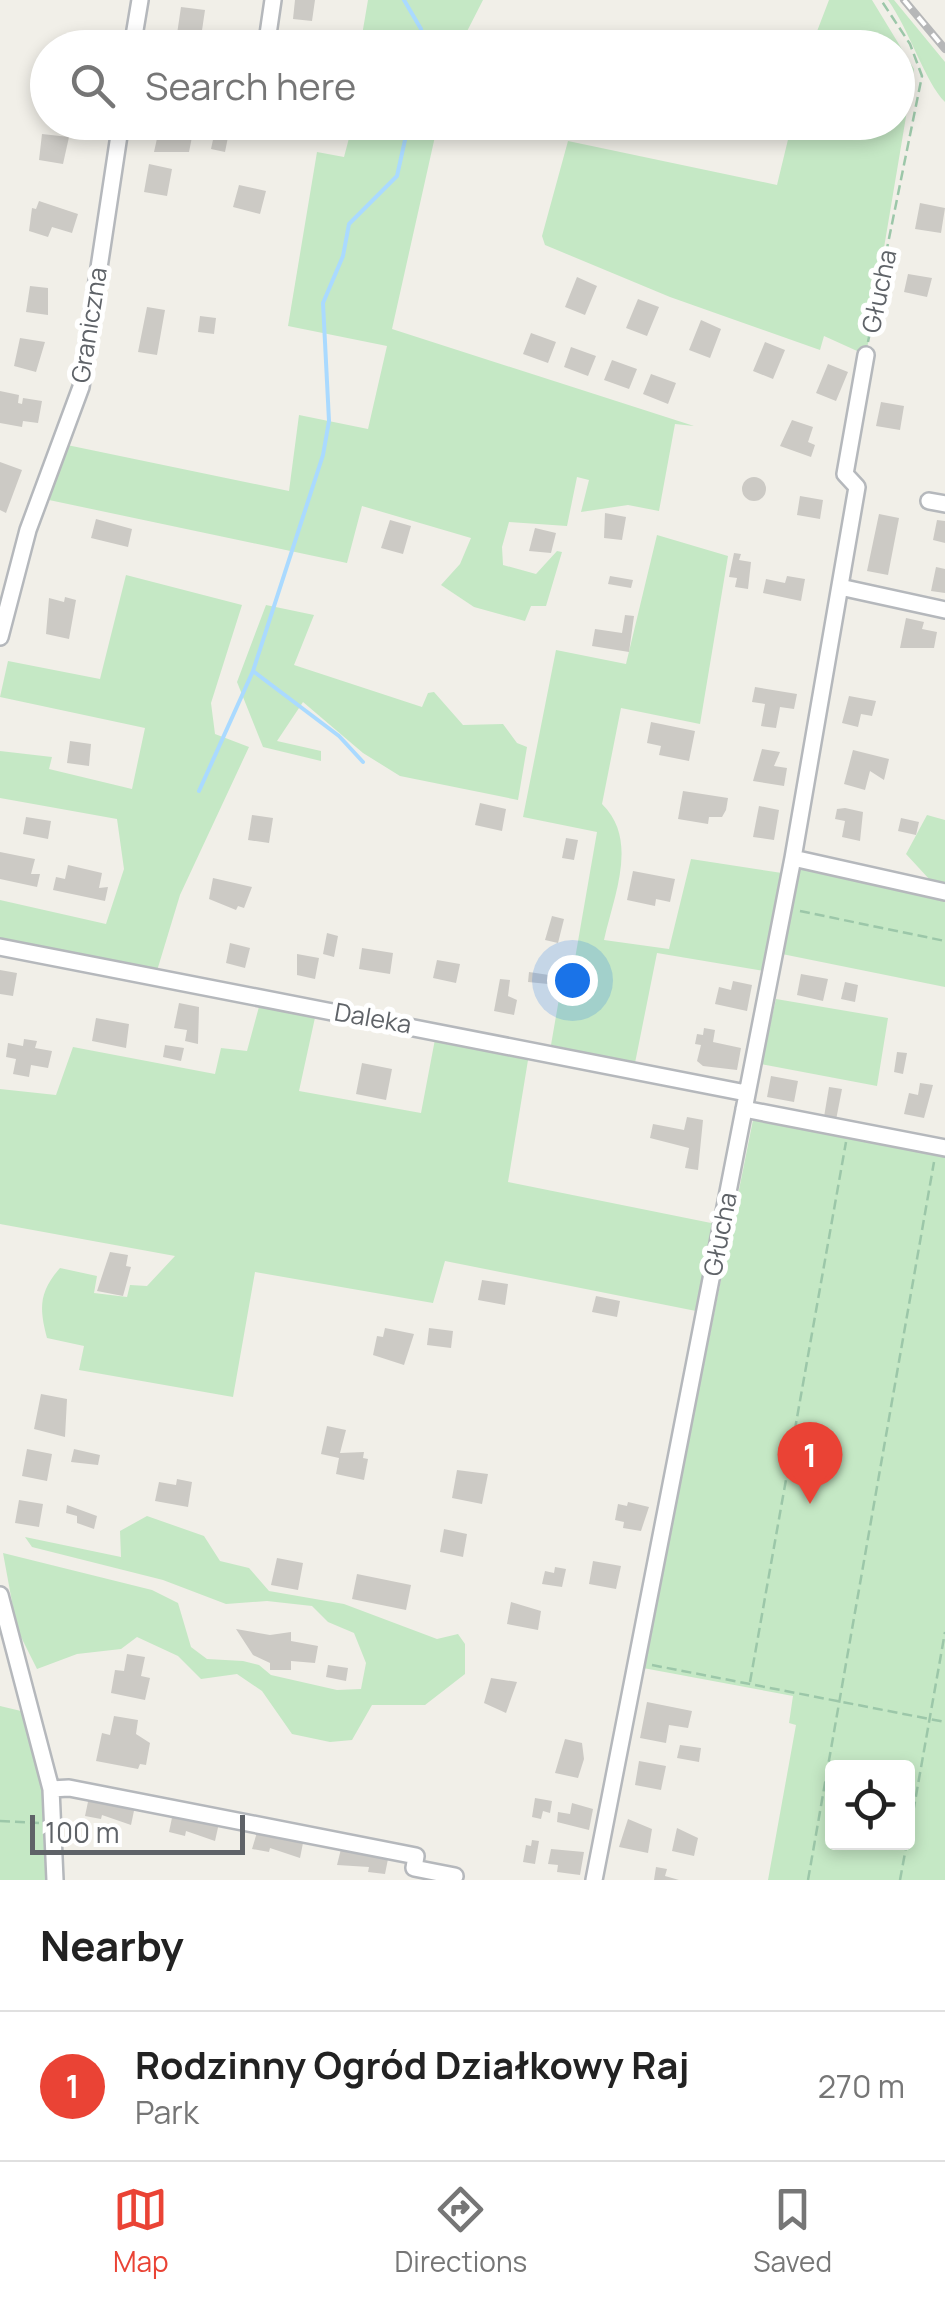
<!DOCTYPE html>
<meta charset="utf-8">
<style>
:root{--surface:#fff;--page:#f2f2f2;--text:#222;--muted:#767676;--line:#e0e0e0;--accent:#ea4335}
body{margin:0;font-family:Manrope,sans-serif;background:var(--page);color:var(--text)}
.controls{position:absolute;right:30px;bottom:30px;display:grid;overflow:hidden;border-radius:10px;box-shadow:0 5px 15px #0003}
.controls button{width:90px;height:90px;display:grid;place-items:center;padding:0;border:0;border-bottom:2px solid var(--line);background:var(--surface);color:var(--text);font:50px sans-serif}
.scale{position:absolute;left:30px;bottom:25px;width:215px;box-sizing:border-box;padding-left:10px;border:5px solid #5f6368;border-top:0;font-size:28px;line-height:35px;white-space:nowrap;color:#5f6368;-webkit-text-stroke:8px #fff;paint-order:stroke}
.you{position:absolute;left:572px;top:980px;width:35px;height:35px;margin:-25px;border:8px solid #fff;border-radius:50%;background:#1a73e8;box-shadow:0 0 0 15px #1a73e833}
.badge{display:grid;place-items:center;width:65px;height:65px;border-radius:50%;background:var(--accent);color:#fff;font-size:32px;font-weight:700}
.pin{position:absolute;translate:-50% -82px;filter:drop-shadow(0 2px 5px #0008)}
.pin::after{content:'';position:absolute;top:52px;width:35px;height:30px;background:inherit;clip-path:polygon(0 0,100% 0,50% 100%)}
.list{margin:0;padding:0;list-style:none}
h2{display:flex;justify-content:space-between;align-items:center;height:130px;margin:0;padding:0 40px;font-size:42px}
h2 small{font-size:32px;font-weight:400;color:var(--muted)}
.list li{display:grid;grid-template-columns:65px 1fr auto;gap:30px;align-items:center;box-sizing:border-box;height:150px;padding:0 40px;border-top:2px solid var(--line)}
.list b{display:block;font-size:38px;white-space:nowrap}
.list p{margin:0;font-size:32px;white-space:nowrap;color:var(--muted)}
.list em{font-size:32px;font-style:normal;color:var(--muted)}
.icon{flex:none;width:55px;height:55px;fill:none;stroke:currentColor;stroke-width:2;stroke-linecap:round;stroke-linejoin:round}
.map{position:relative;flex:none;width:945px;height:1880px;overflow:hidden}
.search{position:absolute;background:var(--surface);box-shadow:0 5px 15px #0003;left:30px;right:30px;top:30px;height:110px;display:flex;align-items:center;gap:25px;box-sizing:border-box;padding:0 35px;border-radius:55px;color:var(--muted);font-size:38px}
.sheet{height:280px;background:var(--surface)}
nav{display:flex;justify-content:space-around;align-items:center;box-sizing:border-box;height:140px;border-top:2px solid var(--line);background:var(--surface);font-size:28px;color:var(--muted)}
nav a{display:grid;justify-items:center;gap:5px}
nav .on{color:var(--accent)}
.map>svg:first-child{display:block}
</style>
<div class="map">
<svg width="945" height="1880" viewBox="0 0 945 1880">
<rect width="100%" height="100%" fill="#f1efe8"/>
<path fill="#c5e8c5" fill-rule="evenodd" d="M368,0H483L459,47H360Z
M829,0H872L914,69L866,355L824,336L820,350L670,297L545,245L542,236L568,141L777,185L792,123L898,122V48L811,47Z
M888,0H894L945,62V102C925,82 909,29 888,0Z
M353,123H438L392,329L694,426L675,424L659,511L628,505L581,512L589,480L577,477L567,526L509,522L502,547L503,565L536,574L557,551L562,552L546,606H531L525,621L474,607L441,585L460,564L471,538L362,506L347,563L49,500L67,445L289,491L299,415L368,429L387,346L288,326L317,152L344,157Z
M657,535L728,556L700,724L621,708L602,804C639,840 614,895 604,940L669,949L691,859L782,873L764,971L657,953L635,1063L551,1045L560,993H569L597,832L523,817L556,650L626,664Z
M126,575L242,605L211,703L215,734L249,747L180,895L156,974L0,942V900L106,924L124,869L117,819L0,798V751L52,757L49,769L132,789L145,728L0,697L8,661L100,679Z
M266,605L314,615L294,665L422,707L428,693L434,692L463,725L503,724L517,743L527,747L518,800L400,776L363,753L303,702L277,741L321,751V761L263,747L237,682Z
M927,815L945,820V884L930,880L906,854Z
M798,863L945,896V987L782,954Z
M776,999L888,1018L877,1086L761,1064Z
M260,1003L316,1013L299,1091L421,1113L436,1034L529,1054L508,1182L721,1225L701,1312L445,1261L433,1303L255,1272L233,1397L79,1370L84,1346L47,1338C39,1308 39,1292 60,1268L97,1276L94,1293L127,1297L130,1285L147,1286L175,1256L0,1224V1089L56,1095L73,1047L215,1074L221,1048L247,1051Z
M753,1120L945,1154V1880H768L796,1725L789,1723L793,1696L643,1668ZM832,1768H908V1842H832Z
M147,1516L204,1536L220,1561L249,1568L269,1591L344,1604L437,1639L458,1634L465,1644V1674L425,1705H372L352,1740L330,1742L292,1734L262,1691L237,1674L201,1679L178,1656L137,1637L121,1649L77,1654L37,1669L17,1629L3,1553L152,1590L178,1603L191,1647L207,1659L243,1661L259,1665L271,1675L337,1690L361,1689L366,1663L354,1633L328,1622L312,1606L267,1601L226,1604L163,1580L32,1547L25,1537L121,1557L120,1531Z
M0,1706L21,1711L43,1782L47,1880H0Z"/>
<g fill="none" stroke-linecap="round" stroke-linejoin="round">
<path stroke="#aadaff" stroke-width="4" d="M404,0L421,29L424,48
M253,671L339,736L363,762
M199,791L253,671L323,455L329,421L323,303L343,256L349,224L397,176L409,122"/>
</g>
<path fill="#cccac5" d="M295,0H315L312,21L293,19Z
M181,7L205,10L201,37L177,34Z
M160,125L193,132L189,152H154Z
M42,134L69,137L63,164L39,160Z
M214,135L228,137L225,152L211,149Z
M149,164L172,169L167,196L144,192Z
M239,185L266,191L260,214L233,207Z
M39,201L78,214L72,233L52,227L48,237L29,231L32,208L36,209Z
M920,203L945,208L941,233L915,229Z
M908,274L932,278L927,297L904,292Z
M577,277L597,286L585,315L565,307Z
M30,286L48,288V315L26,312Z
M638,299L659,307L647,336L626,328Z
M147,307L165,310L157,355L138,352Z
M200,316L216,318L214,334L198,332Z
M701,320L721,329L710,358L689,350Z
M531,333L556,342L548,363L523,354Z
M20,338L45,342L36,372L14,366Z
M765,342L785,350L773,379L753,371Z
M571,347L596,356L588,376L564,367Z
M612,360L637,369L629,389L604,380Z
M828,364L848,372L836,401L816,393Z
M651,374L676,383L668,404L643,394Z
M0,391L19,395L18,403L22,404L23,398L42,401L38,423L23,421L22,427L0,423Z
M881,402L904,406L900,430L876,426Z
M792,420L813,427L808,442L815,445L811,457L780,446Z
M0,462L22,470L6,513L0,510Z
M742 489a12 12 0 1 1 24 0a12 12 0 1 1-24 0Z
M800,496L823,500L820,519L797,515Z
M605,513L626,517L622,540L604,538Z
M879,514L899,518L888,575L867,571Z
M96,519L132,529L128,547L91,538Z
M390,520L411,526L403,554L381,548Z
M937,520L945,521V543L933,540Z
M535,528L556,533L551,553L529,551Z
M734,553L741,554L739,560L751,562L748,589L735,587L737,578L729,577Z
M936,567L945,569V593L931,591Z
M610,576L633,580L631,588L608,584Z
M787,576L805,579L801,601L763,593L766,579L785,583Z
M65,597L76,600L69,639L46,634L49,598L64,602Z
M625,615L634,616L629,652L592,646L595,629L622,633Z
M906,618L924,622L922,629L937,632L934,648H900Z
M755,687L797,694L794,709L780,707L776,728L761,726L765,704L752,702Z
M849,696L876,701L872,716L861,714L858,727L842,723Z
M651,722L695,731L689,761L659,755L661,746L647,743Z
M70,741L91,744L89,766L67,763Z
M762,749L780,752L774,766L787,768L784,786L753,781Z
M853,750L889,759L884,780L870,771L865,790L844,784Z
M683,791L728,798L726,810L722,817H709L708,824L678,819Z
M480,803L506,809L502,831L475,825Z
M759,806L779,810L774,840L753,837Z
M845,808L863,812L860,841L842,837L845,821L835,819L837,809Z
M252,815L273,818L269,843L248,840Z
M26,817L51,821L48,839L23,834Z
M901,818L919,822L916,835L898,831Z
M566,838L578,840L574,860L562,858Z
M0,852L35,859L31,874H40L37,887L0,879Z
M68,865L102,873L99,888L108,887L105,901L53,890L56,877L65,879Z
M633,871L675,879L670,902L656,899L655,906L627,900Z
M213,878L252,887L244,908L238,906L236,910L209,899Z
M552,916L564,919L558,943L545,940Z
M327,933L338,936L334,957L323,954Z
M230,943L250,948L245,968L226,963Z
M362,948L393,953L390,974L359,969Z
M297,954L319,958L315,979L297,975Z
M437,960L460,964L456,983L433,978Z
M0,970L17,973L13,996L0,994Z
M529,972L549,975L548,984L528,982Z
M801,974L828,979L823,1001L797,995Z
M500,979L510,980L508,996L517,1000L514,1015L494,1011Z
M733,981L752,985L747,1011L715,1004L719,987L731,990Z
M845,982L858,985L855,1002L841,999Z
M179,1003L199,1007L198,1044L185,1041L187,1030L174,1028Z
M96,1018L129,1024L126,1048L92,1041Z
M704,1028L715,1030L713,1042L741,1048L737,1070L703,1066L697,1061L701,1045L695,1044L697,1034L703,1035Z
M24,1039L37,1041L35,1048L52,1051L48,1068L31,1065L29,1077L13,1074L16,1059L6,1057L8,1043L23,1046Z
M165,1045L184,1048L181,1061L163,1057Z
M897,1052L907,1053L903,1074L894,1072Z
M362,1063L392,1069L386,1100L356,1094Z
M771,1076L798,1081L794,1102L767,1097Z
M920,1083L933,1085L924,1118L904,1114L909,1093L918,1095Z
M829,1087L842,1089L836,1120L824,1117Z
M687,1117L703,1120L698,1170L685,1168L689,1148L650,1138L653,1124L684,1130Z
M110,1252L128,1255L126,1266L131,1267L123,1296L97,1291Z
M482,1280L508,1284L505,1305L478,1300Z
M596,1296L620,1301L617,1317L592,1312Z
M385,1328L414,1334L404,1365L373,1355L377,1336L383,1337Z
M429,1328L453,1331L451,1348L427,1345Z
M41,1394L67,1399L65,1437L34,1429Z
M327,1426L346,1430L340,1453L364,1452L363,1458L368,1459L364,1480L336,1474L339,1458L321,1454Z
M27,1449L52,1454L47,1481L22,1476Z
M74,1449L100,1455L98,1465L71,1462Z
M457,1470L488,1474L482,1504L452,1498Z
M177,1479L192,1482L188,1507L155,1501L159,1482L176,1485Z
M19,1500L43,1504L39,1527L15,1523Z
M628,1502L649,1507L641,1531L623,1528L624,1522L615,1520L618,1504L627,1506Z
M67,1505L97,1516L94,1529L77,1523V1516L66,1513Z
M444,1529L467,1534L463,1557L440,1552Z
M277,1558L303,1563L298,1590L271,1585Z
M593,1561L621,1566L616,1589L589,1584Z
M555,1567L566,1569L562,1587L542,1584L545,1571L554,1573Z
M357,1574L411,1585L406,1610L352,1599Z
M511,1602L541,1611L538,1630L507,1624Z
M236,1629L270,1635L291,1632V1641L318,1646L315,1663L291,1661V1670H270V1663L253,1655Z
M127,1654L145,1657L141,1676L150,1678L145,1700L111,1693L115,1670L124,1671Z
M328,1665L348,1668L346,1681L326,1677Z
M491,1678L517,1682L506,1713L484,1703Z
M647,1702L692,1711L688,1728L669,1725L666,1743L640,1738Z
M114,1716L138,1720L136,1734L150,1743L146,1765L140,1764L138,1769L96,1761L102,1733L110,1735Z
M565,1739L582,1743L584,1759L578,1778L555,1773Z
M680,1745L701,1748L699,1762L677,1758Z
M639,1761L666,1766L661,1790L635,1785Z
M89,1797L118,1807L120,1800L135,1806L131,1825L102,1815L101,1819L85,1816Z
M535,1798L552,1801L550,1813L543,1811L541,1819L532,1817Z
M572,1803L593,1809L589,1830L557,1822L558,1812L570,1814Z
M173,1813L202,1823L204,1816L219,1823L215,1841L186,1831L185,1836L169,1832Z
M628,1819L652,1829L648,1853L619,1847Z
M677,1828L698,1838L694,1856L672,1851Z
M258,1829L273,1832L272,1837L287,1839L288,1833L304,1838L300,1858L270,1848L269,1852L252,1849Z
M532,1840L539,1841L535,1864L523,1862L526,1845L531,1846Z
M342,1845L372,1856L373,1850L389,1854L385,1874L368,1872L369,1867L337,1865Z
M551,1849L584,1852L580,1875L557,1872L558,1865L548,1864Z
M656,1867L667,1869L665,1876L679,1880H654Z"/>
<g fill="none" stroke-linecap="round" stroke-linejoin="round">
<defs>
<path id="minor" d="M132,48L140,0
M266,48L273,0
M929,501L945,504
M840,587L945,610
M0,637L28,530L81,387L121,122
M793,858L945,892
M0,947L746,1093
M744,1109L945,1148
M0,1595L51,1789L55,1880
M51,1789L69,1788L416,1856L414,1868L455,1876
M594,1880L793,858L857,487L845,474L866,355"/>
</defs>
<use href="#minor" stroke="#b5b8bc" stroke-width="20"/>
<path stroke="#9cc7a9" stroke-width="2.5" stroke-dasharray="10 5" stroke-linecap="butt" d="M868,342L922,76L910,44L881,0
M800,911L945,941
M652,1665L945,1722
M750,1682L846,1142
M0,1821L39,1823
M908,1841L945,1632
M808,1880L934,1162
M900,1880L907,1842"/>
<use href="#minor" stroke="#fff" stroke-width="15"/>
<defs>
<path id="rail" d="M904,0L945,49"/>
</defs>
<use href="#rail" stroke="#b6b7b8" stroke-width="8"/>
<use href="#rail" stroke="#fff" stroke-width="4" stroke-dasharray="11" stroke-linecap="butt"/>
</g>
<g text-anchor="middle" stroke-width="10" stroke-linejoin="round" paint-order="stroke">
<g font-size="25" fill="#5f6368" stroke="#fff">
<text transform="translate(879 291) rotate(-78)" y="9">Głucha</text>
<text transform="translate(89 325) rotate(-81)" y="9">Graniczna</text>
<text transform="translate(373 1018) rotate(10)" y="9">Daleka</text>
<text transform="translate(720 1234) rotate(-79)" y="9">Głucha</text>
</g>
</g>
</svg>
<div class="controls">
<button><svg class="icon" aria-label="locate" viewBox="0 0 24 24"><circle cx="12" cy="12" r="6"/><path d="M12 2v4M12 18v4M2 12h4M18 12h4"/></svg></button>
</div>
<div class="scale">100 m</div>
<div class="you"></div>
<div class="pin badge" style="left:810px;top:1504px">1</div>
<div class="search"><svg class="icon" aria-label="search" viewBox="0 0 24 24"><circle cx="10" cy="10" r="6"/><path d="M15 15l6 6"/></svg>Search here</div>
</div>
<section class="sheet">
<h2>Nearby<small></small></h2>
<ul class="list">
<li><span class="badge">1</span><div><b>Rodzinny Ogród Działkowy Raj</b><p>Park</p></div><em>270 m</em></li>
</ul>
</section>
<nav>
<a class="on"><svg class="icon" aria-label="map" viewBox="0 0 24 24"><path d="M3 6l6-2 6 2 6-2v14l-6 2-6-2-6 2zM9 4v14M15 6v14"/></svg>Map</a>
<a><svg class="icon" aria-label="directions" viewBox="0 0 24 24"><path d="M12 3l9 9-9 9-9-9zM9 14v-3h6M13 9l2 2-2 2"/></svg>Directions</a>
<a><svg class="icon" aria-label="saved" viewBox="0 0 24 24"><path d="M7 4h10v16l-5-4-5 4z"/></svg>Saved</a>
</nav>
